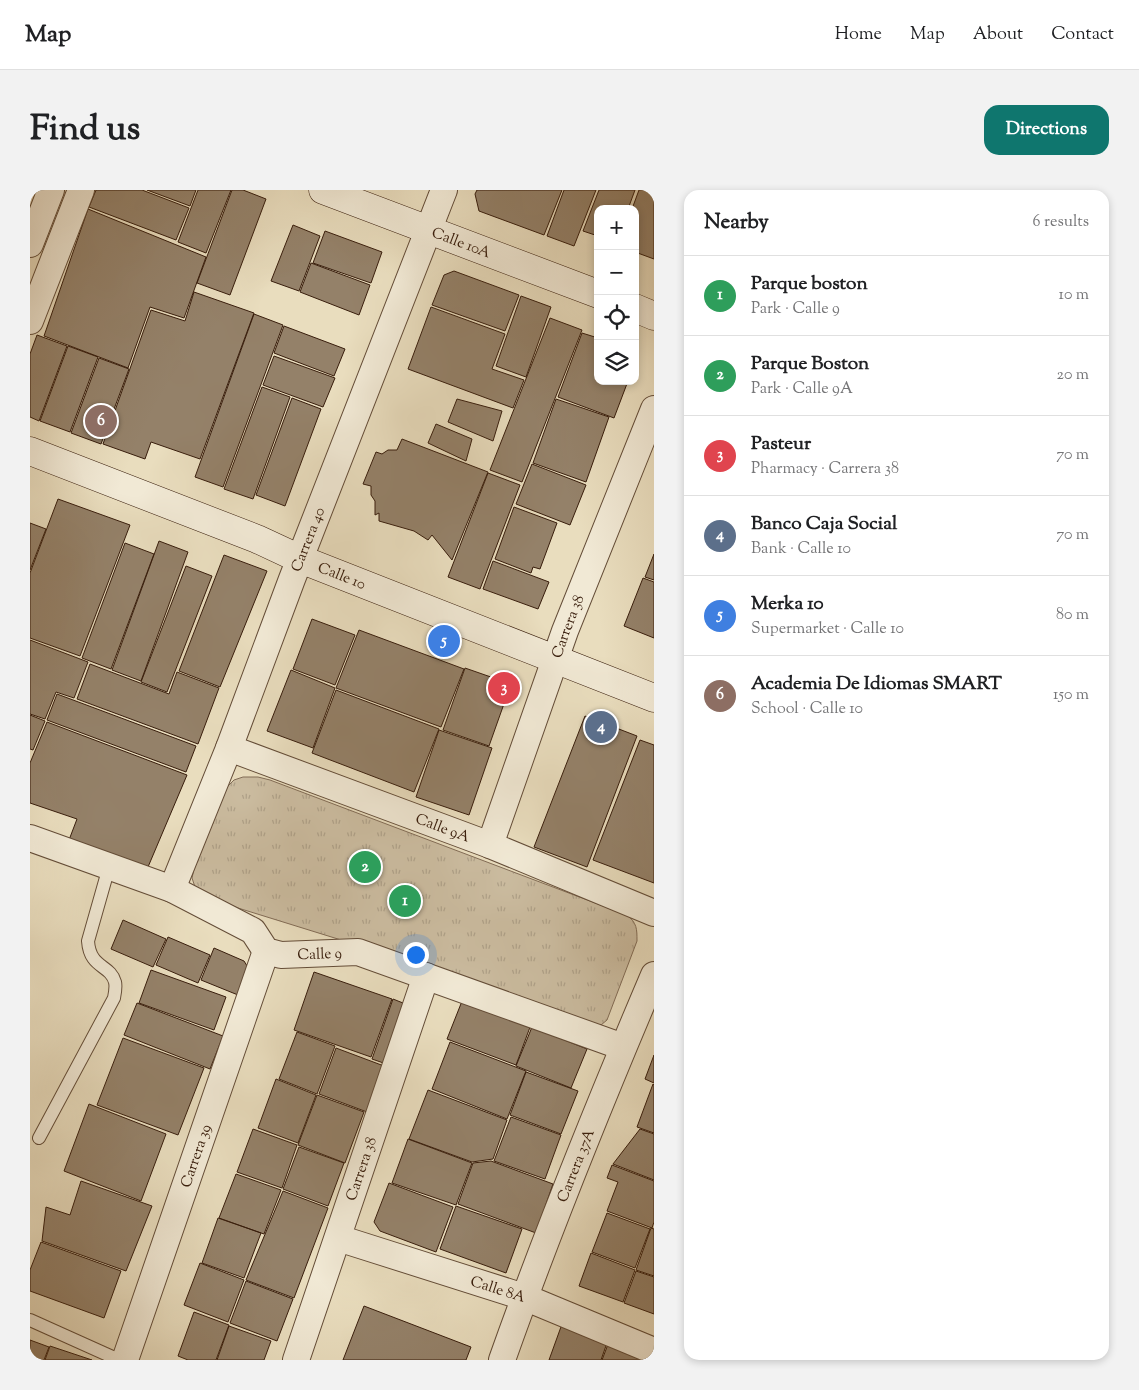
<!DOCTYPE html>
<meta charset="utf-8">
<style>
:root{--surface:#fff;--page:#f2f2f2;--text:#202124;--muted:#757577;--line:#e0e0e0;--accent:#0f766e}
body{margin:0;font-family:"Sorts Mill Goudy",serif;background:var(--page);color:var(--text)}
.controls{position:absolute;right:15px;top:15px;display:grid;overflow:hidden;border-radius:10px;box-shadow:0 2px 8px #0003}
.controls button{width:45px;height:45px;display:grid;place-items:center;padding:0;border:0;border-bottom:1px solid var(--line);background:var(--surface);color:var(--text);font:25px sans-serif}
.you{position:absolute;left:385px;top:764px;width:18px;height:18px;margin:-12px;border:4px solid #fff;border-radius:50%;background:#1a73e8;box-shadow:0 0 0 8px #1a73e833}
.badge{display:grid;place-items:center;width:32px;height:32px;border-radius:50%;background:var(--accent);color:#fff;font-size:16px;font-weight:700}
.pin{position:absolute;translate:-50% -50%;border:2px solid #fff;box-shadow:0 1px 5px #0006}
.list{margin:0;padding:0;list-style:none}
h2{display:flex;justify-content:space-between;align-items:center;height:65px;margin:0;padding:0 20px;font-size:21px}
h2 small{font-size:16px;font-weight:400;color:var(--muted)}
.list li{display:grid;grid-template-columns:32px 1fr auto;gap:15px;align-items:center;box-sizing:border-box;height:80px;padding:0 20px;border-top:1px solid var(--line)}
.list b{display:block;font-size:19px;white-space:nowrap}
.list p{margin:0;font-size:16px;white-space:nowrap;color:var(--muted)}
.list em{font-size:16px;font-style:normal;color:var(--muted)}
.icon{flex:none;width:28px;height:28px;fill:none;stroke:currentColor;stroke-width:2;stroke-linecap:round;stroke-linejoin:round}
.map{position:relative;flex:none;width:624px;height:1170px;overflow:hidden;border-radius:15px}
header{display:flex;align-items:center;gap:30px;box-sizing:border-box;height:70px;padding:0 25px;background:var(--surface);border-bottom:1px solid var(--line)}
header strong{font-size:24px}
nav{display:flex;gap:28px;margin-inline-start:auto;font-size:18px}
.intro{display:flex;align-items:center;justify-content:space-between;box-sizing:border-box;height:120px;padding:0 30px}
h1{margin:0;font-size:35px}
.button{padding:12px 22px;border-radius:15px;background:var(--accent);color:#fff;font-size:18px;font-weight:700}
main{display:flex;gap:30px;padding:0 30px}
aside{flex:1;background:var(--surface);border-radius:15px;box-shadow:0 2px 8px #0003}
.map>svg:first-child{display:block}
</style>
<header>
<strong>Map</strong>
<nav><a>Home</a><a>Map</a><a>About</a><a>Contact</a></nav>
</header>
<div class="intro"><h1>Find us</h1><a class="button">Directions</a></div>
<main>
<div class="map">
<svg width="624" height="1170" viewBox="0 0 624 1170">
<defs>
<pattern id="park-tufts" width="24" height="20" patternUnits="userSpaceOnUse" patternTransform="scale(1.25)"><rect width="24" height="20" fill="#cbbca0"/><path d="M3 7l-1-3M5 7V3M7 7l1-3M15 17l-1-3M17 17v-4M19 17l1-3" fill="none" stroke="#afa189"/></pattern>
</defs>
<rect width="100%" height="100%" fill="#e9ddbe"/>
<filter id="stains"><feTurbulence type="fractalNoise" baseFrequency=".004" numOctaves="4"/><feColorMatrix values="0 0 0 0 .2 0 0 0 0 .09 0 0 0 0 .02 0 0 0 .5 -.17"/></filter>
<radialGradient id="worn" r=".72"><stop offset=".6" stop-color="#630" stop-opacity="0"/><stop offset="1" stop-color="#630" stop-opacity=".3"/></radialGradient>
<path fill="url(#park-tufts)" stroke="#826c56" d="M213,587H228L240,590L597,725C607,733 607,739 607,751L577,830L571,835L564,837L324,754L208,718L173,704L165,697L162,688L164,679L197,597L204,590Z"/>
<path fill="#948169" stroke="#381d0c" d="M66,0H112L159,18L146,50L59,17Z
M117,0H166L160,16Z
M168,0H201L176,63L148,52Z
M202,0H213L236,9L200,105L167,93Z
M447,0H532L514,45L449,21L445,4Z
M534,0H566L544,56L517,46Z
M569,0H605L598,19H568V46L553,41Z
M609,0H616L624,3V69L605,62V19H602Z
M58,19L176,67L154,128L120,117L98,178L14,146Z
M263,35L290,46L269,101L241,91Z
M295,41L352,62L341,93L283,73Z
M281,73L340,95L329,125L270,102Z
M424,81L489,105L475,141L402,115L414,85Z
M164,102L224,123L170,269L121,252L115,269L73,254L121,120L155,131Z
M491,106L521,117L496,187L466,176Z
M401,117L475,144L462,179L494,190L483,218L378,179Z
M224,124L253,135L193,297L165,287Z
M520,128L552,140L492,292L460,280Z
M254,136L315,159L304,186L244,163Z
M552,143L568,148V191H598L584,228L528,207Z
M7,145L37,156L9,231L0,227V164Z
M38,156L68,167L40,242L10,231Z
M244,166L305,188L293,217L233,195Z
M69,168L99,179L71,254L41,243Z
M232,197L260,207L223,309L194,299Z
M262,208L291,219L255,316L226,305Z
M427,209L472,221L463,251L418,232Z
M526,209L579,227L556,292L503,273Z
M406,234L442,249L436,271L398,253Z
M372,249L458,282L422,370L402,345L398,350L384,341L349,331V323L345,325V311L341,305V296L333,294L346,262L352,264L358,260H367Z
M502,274L556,295L540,335L486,314Z
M458,283L490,295L450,399L418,387Z
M28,309L100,335L50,466L0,448V383Z
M484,317L527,333L510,379L503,377L501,383L465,369Z
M0,333L16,339L0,380Z
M129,351L158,362L111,491L82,480Z
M95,353L124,364L81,479L52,468Z
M624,364V390L615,387Z
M194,365L237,381L190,497L149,481Z
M463,371L519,392L508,419L453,399Z
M156,376L182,386L137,502L111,492Z
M613,388L624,392V448L594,436Z
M282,429L325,445L305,495L263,479Z
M329,440L434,479L411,537L306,498Z
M0,450L58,472L44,508L26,502L15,529L0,524Z
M60,474L139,504L147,482L189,498L168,554L47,509Z
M435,478L481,494L459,556L413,540Z
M261,480L305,498L283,558L237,541Z
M306,500L409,539L384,602L282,563Z
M27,504L166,556L156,582L17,530Z
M0,525L15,531L3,560L0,559Z
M555,526L607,546L557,677L504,657Z
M17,532L157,585L118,677L39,650L47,629L0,613V573Z
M409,540L462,558L439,625L386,607Z
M610,550L624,555V693L563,670Z
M93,730L136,749L123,777L81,759Z
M138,747L180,765L168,793L126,775Z
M184,758L214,771L219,779L208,805L171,790Z
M121,780L196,807L184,840L109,813Z
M284,782L362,809L341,867L264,840Z
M438,796L506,821L486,875L417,849Z
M363,809L383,817L362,876L342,869Z
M107,813L193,846L180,879L94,845Z
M502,837L557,859L541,898L486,876Z
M267,842L305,856L287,904L249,889Z
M93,848L174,878L148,945L67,915Z
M420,852L496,881L477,929L402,899Z
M306,858L362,879L345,925L289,904Z
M624,865V893L615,889Z
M496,882L548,901L531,944L480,925Z
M246,889L286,905L268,953L228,938Z
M623,894L624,895V943L607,937Z
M398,900L477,930L463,969L442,972L379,949Z
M287,905L334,922L315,973L268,955Z
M59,914L136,944L111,1011L34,981Z
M481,927L531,945L515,989L464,971Z
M223,939L267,955L252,998L207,982Z
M610,939L624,944V990L583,974Z
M378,949L442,973L426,1015L362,993Z
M269,957L314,973L298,1016L253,999Z
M461,971L523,994L506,1043L428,1014L443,973Z
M582,975L624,991V1032L622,1038L577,1021L588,992L577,988Z
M206,984L251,1000L234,1044L189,1028Z
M51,991L122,1016L96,1081L12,1051L16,1017L40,1025Z
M359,993L423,1017L406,1062L350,1041L344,1032Z
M253,1001L298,1018L264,1108L216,1090Z
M426,1016L492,1039L476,1083L410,1059Z
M577,1023L620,1039L605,1078L562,1062Z
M188,1028L231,1043L214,1088L172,1073Z
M621,1038L624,1039V1086L606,1080Z
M11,1052L91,1081L74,1128L0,1101V1080Z
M561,1063L605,1080L593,1112L549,1096Z
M170,1073L214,1090L198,1132L154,1115Z
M606,1081L624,1087V1124L594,1113Z
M216,1091L263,1109L247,1151L200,1133Z
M334,1116L441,1157L436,1170H313Z
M164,1122L199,1135L186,1170H158L148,1166Z
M532,1134L578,1150L571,1170H519Z
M199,1136L241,1151L234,1170H187Z
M580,1149L620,1170H572Z
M0,1150L19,1157L14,1170H0Z
M20,1156L62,1170H15Z"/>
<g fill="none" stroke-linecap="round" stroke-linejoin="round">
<defs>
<path id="lane" d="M9,948L84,808C85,803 86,796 85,792C80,774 60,779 58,751L79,677
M0,1130L89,1170"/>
<g id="street">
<path d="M0,54L21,0"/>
<path d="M0,131L51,0"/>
<path id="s1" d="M199,558L460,655L624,723"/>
<path id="s2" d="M0,648L142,699L223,741L236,761L251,765L328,762L593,857"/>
<path id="s3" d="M460,655L535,441L624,219"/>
<path id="s4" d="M142,699L199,558L262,389L414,0"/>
<path id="s5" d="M308,1048L494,1107L624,1161"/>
<path id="s6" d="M95,1170L236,761"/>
<path id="s7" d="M266,1170L396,786"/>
<path id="s8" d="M472,1170C518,1040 570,912 624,785"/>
</g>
<g id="secondary">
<path id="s9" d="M293,0L568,104"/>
<path d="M605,118L624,126"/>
<path id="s10" d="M0,261L227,349L270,369L624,508"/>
</g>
</defs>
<use href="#lane" stroke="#644d38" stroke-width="14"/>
<use href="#street" stroke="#644d38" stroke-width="28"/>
<use href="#secondary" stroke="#381d0c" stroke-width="29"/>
<use href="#lane" stroke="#f1e9d5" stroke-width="12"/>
<use href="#street" stroke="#f1e9d5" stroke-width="26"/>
<use href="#secondary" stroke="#f1e9d5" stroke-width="28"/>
</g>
<g text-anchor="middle" stroke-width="4" stroke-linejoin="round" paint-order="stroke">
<g font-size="15" fill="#381d0c" stroke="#f1e9d5">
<text dy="5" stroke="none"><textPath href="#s9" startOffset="148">Calle 10A</textPath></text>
<text dy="5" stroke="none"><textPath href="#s4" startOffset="375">Carrera 40</textPath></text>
<text dy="5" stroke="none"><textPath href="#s10" startOffset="336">Calle 10</textPath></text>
<text dy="5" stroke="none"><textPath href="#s3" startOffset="232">Carrera 38</textPath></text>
<text dy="5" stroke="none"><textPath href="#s1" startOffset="228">Calle 9A</textPath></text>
<text dy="5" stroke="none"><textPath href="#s2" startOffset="320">Calle 9</textPath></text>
<text dy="5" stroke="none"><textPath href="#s6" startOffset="216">Carrera 39</textPath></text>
<text dy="5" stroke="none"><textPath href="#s8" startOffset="208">Carrera 37A</textPath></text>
<text dy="5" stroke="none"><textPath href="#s7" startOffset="202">Carrera 38</textPath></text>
<text dy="5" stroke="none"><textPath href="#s5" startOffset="168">Calle 8A</textPath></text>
</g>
</g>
<rect width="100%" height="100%" filter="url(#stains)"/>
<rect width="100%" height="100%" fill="url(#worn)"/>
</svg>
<div class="controls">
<button>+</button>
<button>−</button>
<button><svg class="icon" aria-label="locate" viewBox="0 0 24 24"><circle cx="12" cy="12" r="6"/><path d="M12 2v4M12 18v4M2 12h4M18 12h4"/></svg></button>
<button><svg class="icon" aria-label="layers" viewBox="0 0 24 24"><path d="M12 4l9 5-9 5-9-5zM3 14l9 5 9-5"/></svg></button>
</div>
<div class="you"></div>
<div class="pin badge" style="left:375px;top:711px;background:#2e9e5b">1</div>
<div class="pin badge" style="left:335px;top:677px;background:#2e9e5b">2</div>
<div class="pin badge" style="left:474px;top:498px;background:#e0444e">3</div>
<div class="pin badge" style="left:571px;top:537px;background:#5c6f8a">4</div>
<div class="pin badge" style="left:414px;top:451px;background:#3f7fe0">5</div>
<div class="pin badge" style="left:71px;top:231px;background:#8d6e63">6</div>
</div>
<aside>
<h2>Nearby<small>6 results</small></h2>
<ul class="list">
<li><span class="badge" style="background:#2e9e5b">1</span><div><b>Parque boston</b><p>Park · Calle 9</p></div><em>10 m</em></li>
<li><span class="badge" style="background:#2e9e5b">2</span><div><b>Parque Boston</b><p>Park · Calle 9A</p></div><em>20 m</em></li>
<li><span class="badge" style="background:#e0444e">3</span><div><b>Pasteur</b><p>Pharmacy · Carrera 38</p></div><em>70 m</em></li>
<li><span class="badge" style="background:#5c6f8a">4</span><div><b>Banco Caja Social</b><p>Bank · Calle 10</p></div><em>70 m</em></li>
<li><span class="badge" style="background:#3f7fe0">5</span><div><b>Merka 10</b><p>Supermarket · Calle 10</p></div><em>80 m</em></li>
<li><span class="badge" style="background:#8d6e63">6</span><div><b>Academia De Idiomas SMART</b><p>School · Calle 10</p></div><em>150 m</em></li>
</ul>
</aside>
</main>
